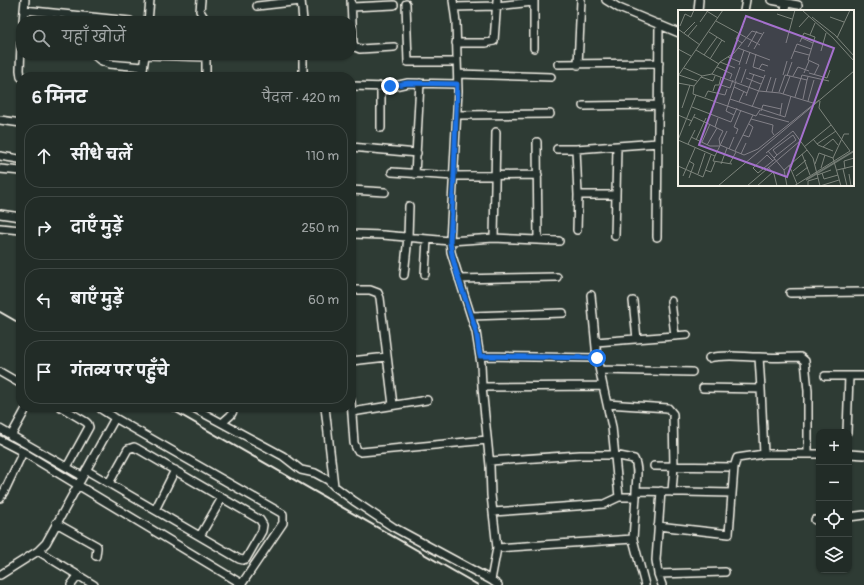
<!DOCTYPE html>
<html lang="hi">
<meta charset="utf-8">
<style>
:root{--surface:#222c27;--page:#2a342f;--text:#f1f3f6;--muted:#a2a7a7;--line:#3f4844}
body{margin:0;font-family:Pangolin,"Playpen Sans Deva",sans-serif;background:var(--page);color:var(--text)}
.controls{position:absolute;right:12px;bottom:12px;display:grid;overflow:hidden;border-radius:8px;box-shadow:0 1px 3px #0004}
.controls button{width:36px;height:36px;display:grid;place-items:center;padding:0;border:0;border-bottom:1px solid var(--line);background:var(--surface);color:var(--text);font:20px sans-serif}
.stop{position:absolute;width:12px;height:12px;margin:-9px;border:3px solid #1a73e8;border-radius:50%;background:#fff}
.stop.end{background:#1a73e8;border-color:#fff;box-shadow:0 1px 4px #0008}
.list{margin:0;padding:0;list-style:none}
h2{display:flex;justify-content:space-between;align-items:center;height:52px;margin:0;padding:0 16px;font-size:17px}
h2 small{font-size:13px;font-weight:400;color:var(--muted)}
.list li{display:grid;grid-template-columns:26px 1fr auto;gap:12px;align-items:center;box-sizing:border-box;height:64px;margin:0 8px 8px;padding:0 8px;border:1px solid var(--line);border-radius:16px}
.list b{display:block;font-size:15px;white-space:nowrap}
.list em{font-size:13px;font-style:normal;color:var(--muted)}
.icon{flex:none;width:22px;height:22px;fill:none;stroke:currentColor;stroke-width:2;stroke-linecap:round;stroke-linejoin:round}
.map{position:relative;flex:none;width:864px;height:585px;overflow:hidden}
.search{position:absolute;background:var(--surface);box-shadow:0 1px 3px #0004;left:16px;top:16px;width:340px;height:44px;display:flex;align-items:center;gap:10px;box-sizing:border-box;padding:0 14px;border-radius:16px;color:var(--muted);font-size:15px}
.panel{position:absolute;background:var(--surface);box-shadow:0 1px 3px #0004;left:16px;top:72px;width:340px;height:340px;border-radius:16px}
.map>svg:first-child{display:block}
</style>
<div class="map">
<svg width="864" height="585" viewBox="0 0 864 585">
<rect width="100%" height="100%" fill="#2e3b34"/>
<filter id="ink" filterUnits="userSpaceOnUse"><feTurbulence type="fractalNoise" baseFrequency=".025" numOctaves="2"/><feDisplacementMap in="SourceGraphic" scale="8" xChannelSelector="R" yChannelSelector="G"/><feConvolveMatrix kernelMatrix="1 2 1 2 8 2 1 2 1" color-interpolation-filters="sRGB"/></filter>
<g filter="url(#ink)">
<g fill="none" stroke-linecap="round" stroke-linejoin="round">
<defs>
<path id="minor" d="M201,0L200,11L206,21
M301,0L303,21
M351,0L353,43L355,47L360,49L394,47
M453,0L456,22L458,91L450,241L451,252L464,294L476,332L481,364L482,387L490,466L491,495L497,548L491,580
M534,0V48
M606,0L619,8L679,33
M771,0L798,5
M406,4L408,62H457
M257,6L301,1
M352,7L394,5
M454,7L496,6L533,2
M24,10L130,21
M698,11L699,0
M744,11L746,0
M785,11L786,3
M23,21L25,0
M148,21L150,0
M21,43L20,70L21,77
M456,43H486L494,41L497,0
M94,55L100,60L109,64L143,67
M206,55V77
M303,55V77
M558,64L659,63
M578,65L581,0
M458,74L551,77
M142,77L145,55L206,57
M351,86L390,87L408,83L457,84
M583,106L658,105
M457,115L550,114
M0,120L21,123
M381,128V86
M537,142L538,240
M351,147L417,153
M557,149H576
M0,156L19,159
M0,169L21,171
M392,172L454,176L538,175
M415,174L420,83
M351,190L385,192
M578,195H616L615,236
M616,195L617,146
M0,214L21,217
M0,228L21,230
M577,230L578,195L576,149L658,143
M351,234L383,235L450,241L494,238L559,241
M657,237L659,24
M494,238L496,132
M425,274L427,239
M404,275L408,237L409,206
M459,279L557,277
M351,290H370L378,293L380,298L393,405
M790,293L864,292
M591,295L597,358
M633,301L637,339
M671,301L675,336
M471,316L563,313
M596,342L687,335
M480,356L597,358L603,386
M759,357L761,389L764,454
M709,358C725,354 742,357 759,357C773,358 786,357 800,357L805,361L808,391V454
M351,361L387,357
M600,370L692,372
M0,372L21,384
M825,376H864
M482,387L603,386L612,427L619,497H636
M703,388L761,389
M351,400L354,443L357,450L361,452L487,440
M607,404L668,408L673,414L674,466L672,492
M61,407L86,422L88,424L89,427L67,467
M192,407L283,456L301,470L315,473L328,480L334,486L354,501L393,527L491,580L498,585
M325,407L334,486
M101,409L115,418L283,514V523L241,585
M352,412L427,400
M222,423L231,415L235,407
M0,429L82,476
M847,432L849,376
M11,436L27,407
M0,440L23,452L242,584
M849,454L864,455
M490,461L580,455H614L634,459C640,470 635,484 636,497L633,539L645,585
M654,466L734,467
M86,470L239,559L243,560L246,559L262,531L263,525L260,520L138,449L134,447L128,449L109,483
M636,491L732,493
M661,491L656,560L658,574L662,585
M0,498L5,490L23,452
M155,510L175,470
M493,512L604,504L619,497
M849,517L864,515
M815,520H819
M56,523L97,546V548L96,556
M658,526L729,534L734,467L737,458L764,454H819
M200,536L222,498
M497,548L633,539
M38,551L94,585
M658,574L725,572
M0,575L38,551L46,543L115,418
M71,585L78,576"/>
</defs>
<use href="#minor" stroke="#f4f1e8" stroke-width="10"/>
<use href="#minor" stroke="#26332d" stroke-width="7"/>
<path stroke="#f4f1e8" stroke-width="2" d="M0,312L21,324
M167,407L478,585"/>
</g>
</g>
<g fill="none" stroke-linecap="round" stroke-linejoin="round" filter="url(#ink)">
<path stroke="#1a73e8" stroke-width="5" d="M390,86L408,83L457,84L454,176L450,241C453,272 468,301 476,332C478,340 478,348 480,356L597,358"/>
</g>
<g transform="translate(678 10)">
<rect width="176" height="176" fill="#2e3b34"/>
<path fill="none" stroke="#6f7770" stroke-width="2" d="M128,170L176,141"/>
<path fill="none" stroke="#7d847c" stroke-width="1" d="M27,0L40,8M124,0L155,28L176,51M99,4L114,9M134,7L157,25L176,46M152,7L166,12M38,11L82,35M22,12L29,2M2,16L7,4L13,7L16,0M121,17L131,6M0,19L22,35M31,22L47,32M6,23L17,12M132,25L137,13M10,26L19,15M124,28L135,33M159,28L172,0M122,32L126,23L137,27L130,50L141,55L136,65M64,33L58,29L65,16M108,33L117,0M70,37L79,21M60,38L92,50M0,39L13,46M76,39L86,22M18,40L41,54M116,41L131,45M143,41L148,23M78,44L75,57L87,61M26,45L39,27M50,47L62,52M32,49L44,30M113,49L119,34L133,39M42,52L57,58M68,54L72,42M61,55L66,40M39,57L54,64L52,69M6,58L24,66L34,64L81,81L102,83L135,93M81,59L84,54L90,56M71,63L86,68M126,63L131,51M131,63L149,68L152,60M34,64L42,52L56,43L74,21L84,24M1,65L19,71M105,65L109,51M0,66L45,0M24,66L16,76L15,84L78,106L82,100M109,66L114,52M115,66L120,57L131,61M23,67L35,71L37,66M46,68L50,55M68,68L83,74M57,71L62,57M0,73L16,76M63,73L68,59M43,75L52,78L55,70M56,77L69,83M35,81L37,75H41L43,67M88,82L93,67M94,82L98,68M101,82L107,65L112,66M105,84L112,66L129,70L130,67M68,86L76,64M27,87L30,81L47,85L49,79M117,87L124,65L151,71M52,89L107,107L113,86M125,89L129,70M130,91L136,70M61,92L66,81M14,97L53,112L59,98M74,97L87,65M4,98L12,75M83,101L85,95L103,99M81,104L111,112M0,105L14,111M56,105L48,101L58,71M102,105L104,93M16,107L37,117L40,108M73,109L95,115L94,122L96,125M11,116L17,104M37,117L45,121L41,129L42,135L66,145M58,124L60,119L56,117L63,100M65,125L71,127L75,117L71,114M13,127L32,136H42M135,129L140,135L155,141M0,130L37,146L49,121M0,130L18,85M18,130L28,108M24,132L32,114M10,134L17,120M139,134L158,121M29,135L39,118M126,137L153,115M145,137L155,129L160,135M51,139L56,127M57,141L75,105M90,141L106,160L109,176M88,143L115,121L135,148L142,176M63,144L68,133M124,144L132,165M66,145L80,139L141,90M37,146L35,151L54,154M96,148L99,145L118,130L115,125L95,140L99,145M95,151L89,145L75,158L80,163L97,149M52,153L58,142M43,154L49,138M137,154L141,143L155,148M111,155L119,174M0,156L25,167L33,145M90,157L96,164L99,176M143,158L147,145M165,159L169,176M167,159L166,151L176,148M27,160L33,162L37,152M106,160L129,140M159,160L176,156M115,161L128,150M144,163L146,169L160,165M20,164L27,143M171,164L173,176M139,165L153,160M5,166L17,138M118,166L130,157M11,168L16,154L11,151M40,176L176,61M69,176L122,131M79,176L95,162M116,176L172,141L141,98L142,91M130,176V171L140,168M142,176L161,170M163,176L155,148L166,124H171"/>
<path fill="#a571cd" fill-opacity="0.15" stroke="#a571cd" stroke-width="2" d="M68,6L156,38L109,167L21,135Z"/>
<rect width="176" height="176" fill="none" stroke="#f4f1e8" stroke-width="2"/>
</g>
</svg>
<div class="controls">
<button>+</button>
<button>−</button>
<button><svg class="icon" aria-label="locate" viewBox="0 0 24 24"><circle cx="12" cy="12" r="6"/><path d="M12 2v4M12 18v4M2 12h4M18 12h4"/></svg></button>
<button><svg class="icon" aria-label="layers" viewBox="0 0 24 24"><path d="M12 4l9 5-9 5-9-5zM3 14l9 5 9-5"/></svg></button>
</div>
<div class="stop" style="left:597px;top:358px"></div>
<div class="stop end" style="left:390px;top:86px"></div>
<div class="search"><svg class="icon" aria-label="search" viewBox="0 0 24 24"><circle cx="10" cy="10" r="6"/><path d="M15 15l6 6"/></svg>यहाँ खोजें</div>
<section class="panel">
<h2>6 मिनट<small>पैदल · 420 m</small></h2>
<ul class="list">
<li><svg class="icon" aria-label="ahead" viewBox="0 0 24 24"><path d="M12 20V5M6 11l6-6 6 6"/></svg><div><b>सीधे चलें</b></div><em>110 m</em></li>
<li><svg class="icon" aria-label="right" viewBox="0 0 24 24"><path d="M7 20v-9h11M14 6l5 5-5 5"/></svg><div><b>दाएँ मुड़ें</b></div><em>250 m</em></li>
<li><svg class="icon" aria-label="left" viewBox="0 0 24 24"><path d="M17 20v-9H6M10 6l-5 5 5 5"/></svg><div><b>बाएँ मुड़ें</b></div><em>60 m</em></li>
<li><svg class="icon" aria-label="arrive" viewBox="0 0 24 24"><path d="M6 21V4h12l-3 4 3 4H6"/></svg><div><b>गंतव्य पर पहुँचे</b></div></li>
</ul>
</section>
</div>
